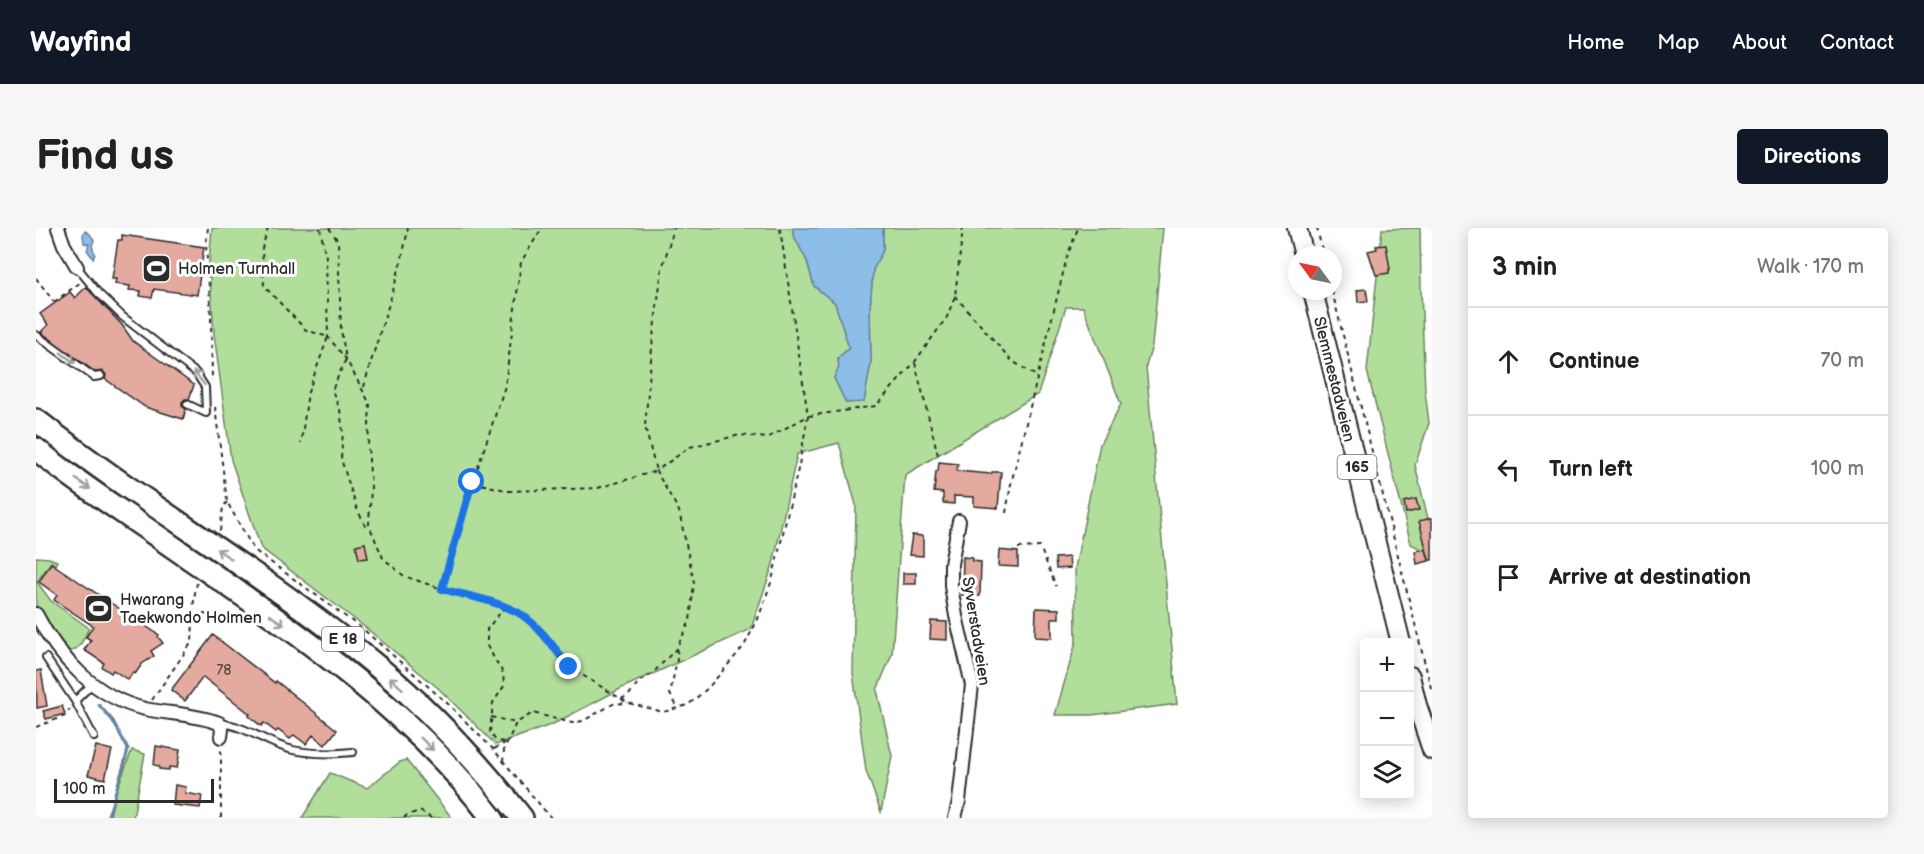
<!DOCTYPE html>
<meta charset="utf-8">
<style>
:root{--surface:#fff;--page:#f6f6f6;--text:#202124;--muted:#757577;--line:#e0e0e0;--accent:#111827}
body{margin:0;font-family:"Balsamiq Sans",sans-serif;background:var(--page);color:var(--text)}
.controls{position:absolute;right:18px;bottom:18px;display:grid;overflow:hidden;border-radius:6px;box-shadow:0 3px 15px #0003}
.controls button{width:54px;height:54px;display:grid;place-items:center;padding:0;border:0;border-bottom:2px solid var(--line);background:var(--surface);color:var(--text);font:30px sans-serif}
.compass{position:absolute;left:1252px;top:18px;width:54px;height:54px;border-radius:50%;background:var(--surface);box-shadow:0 3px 15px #0003;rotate:303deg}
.scale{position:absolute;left:18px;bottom:15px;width:160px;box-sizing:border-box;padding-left:6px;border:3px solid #2b2b2b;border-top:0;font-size:16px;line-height:21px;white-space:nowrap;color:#2b2b2b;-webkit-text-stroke:4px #fff;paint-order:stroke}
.stop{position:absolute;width:18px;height:18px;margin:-14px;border:4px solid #1a73e8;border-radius:50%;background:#fff}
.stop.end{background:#1a73e8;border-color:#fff;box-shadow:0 2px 6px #0008}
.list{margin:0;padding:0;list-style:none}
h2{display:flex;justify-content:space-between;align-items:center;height:78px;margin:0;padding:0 24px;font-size:26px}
h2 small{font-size:20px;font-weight:400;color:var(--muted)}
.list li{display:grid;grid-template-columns:39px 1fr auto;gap:18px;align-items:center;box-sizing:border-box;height:108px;padding:0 24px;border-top:2px solid var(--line)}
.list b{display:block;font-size:22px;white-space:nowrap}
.list em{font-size:20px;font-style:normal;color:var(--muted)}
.icon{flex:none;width:33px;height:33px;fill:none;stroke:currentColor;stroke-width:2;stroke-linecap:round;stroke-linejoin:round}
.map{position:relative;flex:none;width:1396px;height:590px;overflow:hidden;border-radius:6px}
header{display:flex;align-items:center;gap:36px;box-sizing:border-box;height:84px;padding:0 30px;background:var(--accent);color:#fff}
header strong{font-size:28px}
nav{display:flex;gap:33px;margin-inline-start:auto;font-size:21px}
.intro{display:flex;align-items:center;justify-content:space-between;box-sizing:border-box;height:144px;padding:0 36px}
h1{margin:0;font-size:42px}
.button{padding:15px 27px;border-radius:6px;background:var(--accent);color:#fff;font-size:21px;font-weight:700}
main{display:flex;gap:36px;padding:0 36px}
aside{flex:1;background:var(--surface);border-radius:6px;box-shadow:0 3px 15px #0003}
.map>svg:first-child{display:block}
</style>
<header>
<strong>Wayfind</strong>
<nav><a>Home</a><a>Map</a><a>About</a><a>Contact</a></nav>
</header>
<div class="intro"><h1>Find us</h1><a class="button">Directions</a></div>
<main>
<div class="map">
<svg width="1396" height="590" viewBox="0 0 1396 590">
<rect width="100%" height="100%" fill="#fff"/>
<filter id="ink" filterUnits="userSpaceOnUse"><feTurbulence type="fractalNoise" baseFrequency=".0167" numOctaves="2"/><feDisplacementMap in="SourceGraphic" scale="12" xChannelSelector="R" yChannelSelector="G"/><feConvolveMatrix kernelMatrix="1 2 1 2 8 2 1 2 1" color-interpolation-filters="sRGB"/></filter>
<g filter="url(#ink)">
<path fill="#b2de9b" stroke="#6e8463" stroke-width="1.5" d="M176,0H757V6L771,33L778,58L799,75L813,120L802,130L803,139L798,150L810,175L828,173L835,134L834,80L837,42L847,22V0H1127L1116,118L1110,138L1141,476L1056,487H1019L1040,414L1039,340L1064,216L1085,176L1047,79H1030L1002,166L869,247L856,426L841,462L856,528L845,584L830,543L817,445L820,277L803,215L761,226L737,336L715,401L586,460L517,496L460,517L402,460L330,400L225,320L195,232L178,106L173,35Z
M1384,0L1385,60L1389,163L1393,195L1379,237L1395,303L1389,323L1375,316L1331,143L1346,1Z
M0,329L13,330L21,333L20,337L15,334L1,354L15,373L53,400C48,410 44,423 31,424L0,378Z
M96,522L109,526L97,590H70Z
M370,532L416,590H266L294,545L331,560L364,534Z"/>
<path fill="#8cbee8" stroke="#65839c" stroke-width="1.5" d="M757,0H847V22L837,42L834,80L835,134L828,174L810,175L798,150L803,139L802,130L813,120L799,75L778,58L771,33L757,6Z
M49,3L54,6L58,12L56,18L59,26L57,30L51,22L53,16L48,15L47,7Z"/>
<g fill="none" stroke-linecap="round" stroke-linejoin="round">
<path stroke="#65839c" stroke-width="3" d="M63,477L77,493L92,521C87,545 77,566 73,590"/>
</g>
<path fill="#e4aa9f" stroke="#2b2b2b" stroke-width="1.5" d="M86,7L168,19L161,67L118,61L116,70L104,68L105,63L93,62L94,58L79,56L80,51H76L82,12H86Z
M1350,17L1354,41H1353V45L1340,47L1332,23L1341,21L1340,18Z
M50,59L86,97L97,113L158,157L153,171H149L146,174V178L150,181L147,191L109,179L69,151L70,147L67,143L59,144L5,104L12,97L4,86L34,64L39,70Z
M1330,61L1332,73L1322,74L1321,62Z
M903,234L922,236L921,243L955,246L956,244H965L962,280L938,278V269L918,268V276L907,275V265L898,264L900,243H902Z
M1380,271L1383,282L1370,285L1368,274Z
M1396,290V332H1393L1383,293Z
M876,307L887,308V328L873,327Z
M329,315L332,330L323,331L320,317Z
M1390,321L1393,333L1381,336L1379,323Z
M963,322L982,324V339L962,338Z
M927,329L936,330V333L945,334L944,368L926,367Z
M1033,329L1034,340L1020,341L1019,330Z
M15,335L123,407L122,409L127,415L115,423L118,428L106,436L99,446L97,444L92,452L77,442L75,445L66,439L68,435L48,422L55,412L50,409L57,398L18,372L21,367L3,354Z
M867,345H880V356H867Z
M1000,380L1023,381V390H1016V410L999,409Z
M895,393L911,394V412L894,411Z
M177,407L239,455L240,453L301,502L289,517L277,507L270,516L258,507L254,511L242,502L240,504L228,495L225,498L213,488L214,486L167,449L149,473L135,462Z
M5,442L11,478L1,480L0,443Z
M26,478L29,486L10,491L7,483Z
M60,518L76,522L69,551L52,547Z
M120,518L144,522L141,540L133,539V542L123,541V538L118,537Z
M139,557L150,559L149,565L166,568L164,580L137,577Z"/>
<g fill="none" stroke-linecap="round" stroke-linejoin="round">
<defs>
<path id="lane" d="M41,39L62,65L87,89L160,145L169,159L170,185L151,176
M0,107L58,149L65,148
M10,430L39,473
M56,456L39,473L58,509
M183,495C210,497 231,516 257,522C276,526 298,526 317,524"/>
<path id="street" d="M22,0L28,17L41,39
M0,386C22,429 60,470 109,481C134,486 158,486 183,495L186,501L185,509
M919,590L923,573L936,457L920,388L915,358V336L923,293"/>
<path id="primary" d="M1261,0L1268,27
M1277,63L1365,415
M1374,448L1381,477L1396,522"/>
<path id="highway" d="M0,192C111,279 234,349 342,439C396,484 443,535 486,590
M0,221C35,250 73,275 111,301C234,387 364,468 456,590"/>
</defs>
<use href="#lane" stroke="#2b2b2b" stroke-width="10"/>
<use href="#street" stroke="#2b2b2b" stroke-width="16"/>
<use href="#primary" stroke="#2b2b2b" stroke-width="22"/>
<use href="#highway" stroke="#2b2b2b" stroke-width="26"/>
<path stroke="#2b2b2b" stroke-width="2" stroke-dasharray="4.5 4.5" stroke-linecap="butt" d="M172,0L170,16L175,90L176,153
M232,0L226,20L228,58L270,102L292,109L272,164L265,215
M284,0L290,29L292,109L310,131L334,176L332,219L335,259L333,297L347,330L368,348L406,361L469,379L487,388L508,408L533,439L592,475L627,484L652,477L672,460L708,418L722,391L736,352L763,237L772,188L744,0
M293,0L302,13L305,102L310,131L296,162L304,182L307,204L305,231L321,281L329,297L334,299
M1281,0L1287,27
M0,50L18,74
M1296,63L1396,464
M919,68L976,133L1002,149
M18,74L45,54
M879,135L903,231
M328,159C342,105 363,54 372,0
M179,179L191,274L218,322L328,402L411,475L457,521L515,590
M437,254L473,263L562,260L620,243L609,198L617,109L626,41L638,0
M970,285L975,256L1031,29L1042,0
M184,303L187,279L191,274
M982,320L1004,319L1020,358
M406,361L437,254L469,158L485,34L506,0
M469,379L451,401V418L467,445L468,458L457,475L454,504L460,513L471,514
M158,389L168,386L181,390
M640,421L642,426L634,466L642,480
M585,471L592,468L602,455L616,446L640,421L654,393L658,354L643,283L620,243L654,219L704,207L731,210L772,188L840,178L878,135L911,89L919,68L927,0
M116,472L156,414L158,370L161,355
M455,489L480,495
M0,499L29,488L34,481
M458,521L471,514
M467,534L468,522L480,495L497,485L536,495L547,493L577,476L592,475
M185,590V520
M368,590L371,587L384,583L395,590"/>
<use href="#lane" stroke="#fff" stroke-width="6"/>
<use href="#street" stroke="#fff" stroke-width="12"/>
<use href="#primary" stroke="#fff" stroke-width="18"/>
<use href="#highway" stroke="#fff" stroke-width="21"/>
</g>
<defs><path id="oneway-shaft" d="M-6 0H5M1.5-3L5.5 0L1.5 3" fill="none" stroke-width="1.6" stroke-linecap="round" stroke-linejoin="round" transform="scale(1.5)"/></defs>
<g stroke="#a0a0a0">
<use href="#oneway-shaft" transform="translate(32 130) rotate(36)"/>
<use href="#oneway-shaft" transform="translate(163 150) rotate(-128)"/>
<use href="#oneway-shaft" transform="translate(47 256) rotate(35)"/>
<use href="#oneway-shaft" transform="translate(188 326) rotate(-146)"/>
<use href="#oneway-shaft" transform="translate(241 392) rotate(35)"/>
<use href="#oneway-shaft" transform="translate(360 455) rotate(-138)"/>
<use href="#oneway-shaft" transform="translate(391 516) rotate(45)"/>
</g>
</g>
<g fill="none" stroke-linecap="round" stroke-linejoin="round" filter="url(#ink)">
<path stroke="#1a73e8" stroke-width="8" d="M436,254L406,361C430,368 464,373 486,387C505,400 519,421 533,439"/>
</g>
<defs>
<symbol id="stadium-square" viewBox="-11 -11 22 22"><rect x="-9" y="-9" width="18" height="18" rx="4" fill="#2b2b2b" stroke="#fff"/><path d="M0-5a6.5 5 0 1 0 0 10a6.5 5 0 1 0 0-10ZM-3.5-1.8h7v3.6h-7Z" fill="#fff"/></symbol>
</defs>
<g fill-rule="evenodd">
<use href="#stadium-square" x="104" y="24" width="33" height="33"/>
<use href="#stadium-square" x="46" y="364" width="33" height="33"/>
</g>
<g text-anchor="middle" stroke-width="6" stroke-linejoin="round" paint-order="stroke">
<g font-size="14" fill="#594b48">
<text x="188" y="447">78</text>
</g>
<g fill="#fff" stroke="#6b6b6b" stroke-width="1.5">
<rect x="1301.5" y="227" width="39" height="24" rx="4.5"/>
<rect x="286" y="399" width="42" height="24" rx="4.5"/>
</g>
<g font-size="15" font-weight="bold" fill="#2b2b2b">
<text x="1321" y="244">165</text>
<text x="307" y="416">E 18</text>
</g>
<g font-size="16" fill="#2b2b2b" stroke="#fff" text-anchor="start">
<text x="142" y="46">Holmen Turnhall</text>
<text x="84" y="377">Hwarang<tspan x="84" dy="18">Taekwondo Holmen</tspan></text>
</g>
<g font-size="16" fill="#2b2b2b" stroke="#fff">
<text transform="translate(1299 151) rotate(76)" y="6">Slemmestadveien</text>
<text transform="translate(941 403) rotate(81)" y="6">Syverstadveien</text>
</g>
</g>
</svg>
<div class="controls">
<button>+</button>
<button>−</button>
<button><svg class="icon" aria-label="layers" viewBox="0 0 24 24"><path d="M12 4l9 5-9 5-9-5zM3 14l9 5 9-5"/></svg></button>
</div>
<svg class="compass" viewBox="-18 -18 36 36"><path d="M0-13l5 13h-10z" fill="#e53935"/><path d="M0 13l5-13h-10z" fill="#757577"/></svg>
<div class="scale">100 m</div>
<div class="stop" style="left:436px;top:254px"></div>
<div class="stop end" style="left:533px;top:439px"></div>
</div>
<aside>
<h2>3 min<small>Walk · 170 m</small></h2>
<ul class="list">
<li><svg class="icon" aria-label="ahead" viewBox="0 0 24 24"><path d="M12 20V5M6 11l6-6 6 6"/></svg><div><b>Continue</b></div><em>70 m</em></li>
<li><svg class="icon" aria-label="left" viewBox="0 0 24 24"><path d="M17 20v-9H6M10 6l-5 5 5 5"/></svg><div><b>Turn left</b></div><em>100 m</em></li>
<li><svg class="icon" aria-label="arrive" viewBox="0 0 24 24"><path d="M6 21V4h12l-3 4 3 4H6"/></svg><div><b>Arrive at destination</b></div></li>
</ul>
</aside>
</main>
